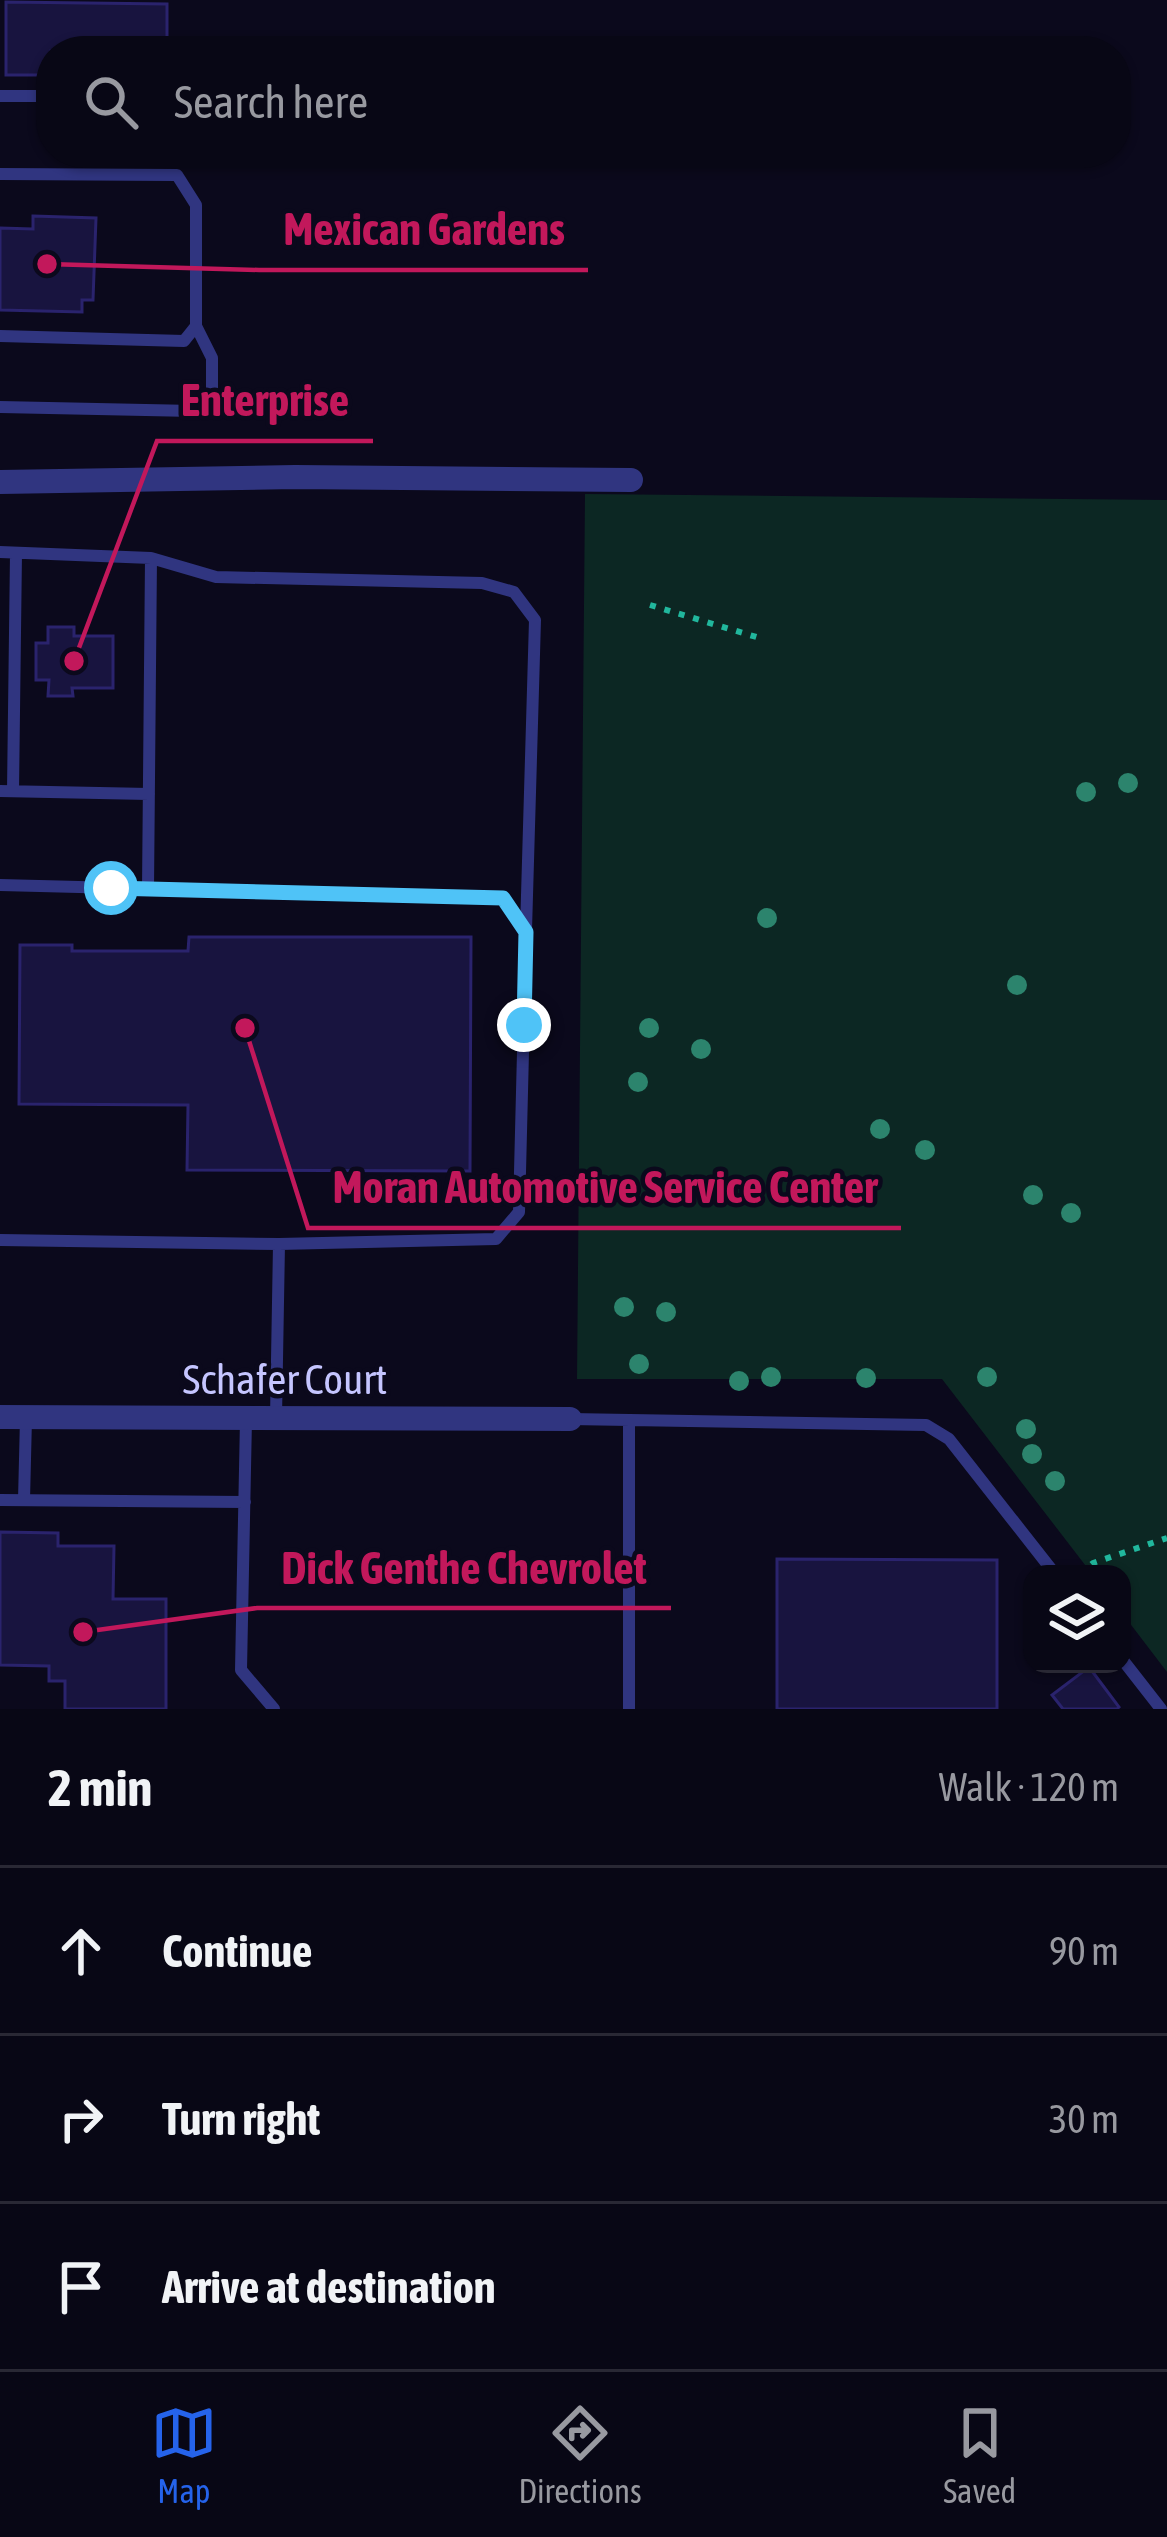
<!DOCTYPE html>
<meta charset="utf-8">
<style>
:root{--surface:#080715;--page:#11101e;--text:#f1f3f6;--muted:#9899a0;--line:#292834;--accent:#2563eb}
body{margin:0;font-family:"Asap Condensed",sans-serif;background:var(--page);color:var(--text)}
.controls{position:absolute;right:36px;bottom:36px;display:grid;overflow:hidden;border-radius:24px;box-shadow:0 3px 9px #0004}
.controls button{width:108px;height:108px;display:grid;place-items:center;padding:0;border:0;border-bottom:3px solid var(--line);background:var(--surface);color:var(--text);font:60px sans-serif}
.stop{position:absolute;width:36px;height:36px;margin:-27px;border:9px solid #4fc3f7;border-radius:50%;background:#fff}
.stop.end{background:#4fc3f7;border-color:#fff;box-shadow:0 3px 12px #0008}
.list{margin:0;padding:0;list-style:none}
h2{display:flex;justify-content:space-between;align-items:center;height:156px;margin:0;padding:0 48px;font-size:51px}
h2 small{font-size:39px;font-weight:400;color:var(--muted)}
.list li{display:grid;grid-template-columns:78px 1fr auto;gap:36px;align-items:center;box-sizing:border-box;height:168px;padding:0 48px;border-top:3px solid var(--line)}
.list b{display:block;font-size:45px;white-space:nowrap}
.list em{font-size:39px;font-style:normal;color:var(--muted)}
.icon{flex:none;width:66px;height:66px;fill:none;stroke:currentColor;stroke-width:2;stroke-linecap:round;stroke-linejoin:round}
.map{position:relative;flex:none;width:1167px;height:1709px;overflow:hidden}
.search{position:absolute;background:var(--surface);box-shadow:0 3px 9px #0004;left:36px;right:36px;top:36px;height:132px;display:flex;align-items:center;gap:30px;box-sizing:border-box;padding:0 42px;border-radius:48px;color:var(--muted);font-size:45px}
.sheet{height:660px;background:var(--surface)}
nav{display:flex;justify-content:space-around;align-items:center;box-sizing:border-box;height:168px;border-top:3px solid var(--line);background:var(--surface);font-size:33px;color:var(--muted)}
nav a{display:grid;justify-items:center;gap:6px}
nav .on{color:var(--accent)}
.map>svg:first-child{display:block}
</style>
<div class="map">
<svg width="1167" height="1709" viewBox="0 0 1167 1709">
<rect width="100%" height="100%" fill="#0b091c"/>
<path fill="#0c2723" d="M585,494L1167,500V1672L1122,1613V1574H1092L942,1379H577Z"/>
<path fill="#18143f" stroke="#2a236d" stroke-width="3" d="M6,2L167,4V51H51V75H6Z
M33,216L96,218L93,300H82V312L0,310V228L33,229Z
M48,627H74V636H113V688H72L73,696H48L49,680H36V643H48Z
M189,937H471L470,1171L187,1170L188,1105L19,1104L20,945H72V951H188Z
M0,1532L58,1533V1546H114L113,1599H166V1709H65V1681H49V1666L0,1665Z
M777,1559L997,1560V1709H777Z
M1089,1667L1119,1707L1117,1709H1063L1052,1695Z"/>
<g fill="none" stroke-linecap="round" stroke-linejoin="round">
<path stroke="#21b79d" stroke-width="6" stroke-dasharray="6 9" stroke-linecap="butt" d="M650,605L763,639
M1080,1574L1093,1563L1167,1538"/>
<path stroke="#303580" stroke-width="12" d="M0,96H51
M0,174L177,175L196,205V326L184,341L0,336
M0,407L194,411L212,398V358L196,326
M0,552L151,558
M0,791L149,794
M13,791L16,553
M0,885L503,898L526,932L519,1212L496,1239L279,1244L0,1240
M148,889L151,558L216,577L482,583L514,592L535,620L526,930
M276,1418L279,1244
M246,1419L241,1670L274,1709
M570,1419L926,1425L949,1439L1055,1574
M629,1421V1709
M0,1500L245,1502
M24,1500L26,1418
M1122,1659L1161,1709"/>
<path stroke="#303580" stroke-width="24" d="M0,482L295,477L631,480
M0,1417L570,1419"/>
</g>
<g fill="#2c846d">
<circle cx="1128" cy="783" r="10"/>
<circle cx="1086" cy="792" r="10"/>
<circle cx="767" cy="918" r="10"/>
<circle cx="1017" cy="985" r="10"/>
<circle cx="649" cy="1028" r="10"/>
<circle cx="701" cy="1049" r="10"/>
<circle cx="638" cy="1082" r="10"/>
<circle cx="880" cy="1129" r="10"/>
<circle cx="925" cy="1150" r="10"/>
<circle cx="1033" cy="1195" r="10"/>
<circle cx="1071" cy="1213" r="10"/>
<circle cx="624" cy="1307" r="10"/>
<circle cx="666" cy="1312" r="10"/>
<circle cx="639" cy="1364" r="10"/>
<circle cx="771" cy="1377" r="10"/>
<circle cx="987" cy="1377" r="10"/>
<circle cx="866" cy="1378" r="10"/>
<circle cx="739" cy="1381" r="10"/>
<circle cx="1026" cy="1429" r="10"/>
<circle cx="1032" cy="1454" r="10"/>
<circle cx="1055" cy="1481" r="10"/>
</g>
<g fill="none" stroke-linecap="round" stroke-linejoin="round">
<path stroke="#4fc3f7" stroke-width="15" d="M111,888L503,898L526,932L524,1025"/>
</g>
<g text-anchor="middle" stroke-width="9" stroke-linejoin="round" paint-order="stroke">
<g font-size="42" fill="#c5c5ff" stroke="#0b091c">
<text x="285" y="1394">Schafer Court</text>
</g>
</g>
<path fill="none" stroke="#c2185b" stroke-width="4.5" d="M47 264L259 270H588M74 661L157 441H373M245 1028L308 1228H901M83 1632L257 1608H671"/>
<g fill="#c2185b" stroke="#0b091c" stroke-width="4.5">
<circle cx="47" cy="264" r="12"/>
<circle cx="74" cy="661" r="12"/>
<circle cx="245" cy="1028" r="12"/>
<circle cx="83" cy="1632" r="12"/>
</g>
<g font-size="45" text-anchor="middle" font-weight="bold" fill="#c2185b" stroke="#0b091c" stroke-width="9" stroke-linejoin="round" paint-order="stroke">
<text x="424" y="245">Mexican Gardens</text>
<text x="265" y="416">Enterprise</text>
<text x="605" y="1203">Moran Automotive Service Center</text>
<text x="464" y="1584">Dick Genthe Chevrolet</text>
</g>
</svg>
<div class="controls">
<button><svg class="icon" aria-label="layers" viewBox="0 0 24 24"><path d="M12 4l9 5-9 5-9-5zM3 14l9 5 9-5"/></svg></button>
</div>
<div class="stop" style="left:111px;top:888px"></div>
<div class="stop end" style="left:524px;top:1025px"></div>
<div class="search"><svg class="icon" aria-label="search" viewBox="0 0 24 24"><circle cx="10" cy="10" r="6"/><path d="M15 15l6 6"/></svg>Search here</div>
</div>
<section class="sheet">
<h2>2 min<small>Walk · 120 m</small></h2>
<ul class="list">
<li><svg class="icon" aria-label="ahead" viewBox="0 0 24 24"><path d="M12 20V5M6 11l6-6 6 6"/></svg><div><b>Continue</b></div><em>90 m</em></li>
<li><svg class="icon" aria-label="right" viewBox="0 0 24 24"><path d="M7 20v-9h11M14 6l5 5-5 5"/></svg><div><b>Turn right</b></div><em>30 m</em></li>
<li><svg class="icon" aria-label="arrive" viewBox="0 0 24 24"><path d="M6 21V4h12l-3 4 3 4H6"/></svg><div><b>Arrive at destination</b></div></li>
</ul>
</section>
<nav>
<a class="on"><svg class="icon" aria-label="map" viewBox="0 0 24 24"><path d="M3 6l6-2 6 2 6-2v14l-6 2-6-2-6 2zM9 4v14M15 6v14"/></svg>Map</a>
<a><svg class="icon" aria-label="directions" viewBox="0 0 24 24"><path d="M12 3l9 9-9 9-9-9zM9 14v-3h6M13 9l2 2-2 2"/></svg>Directions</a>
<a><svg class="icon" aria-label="saved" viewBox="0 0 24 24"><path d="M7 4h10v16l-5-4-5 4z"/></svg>Saved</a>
</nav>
